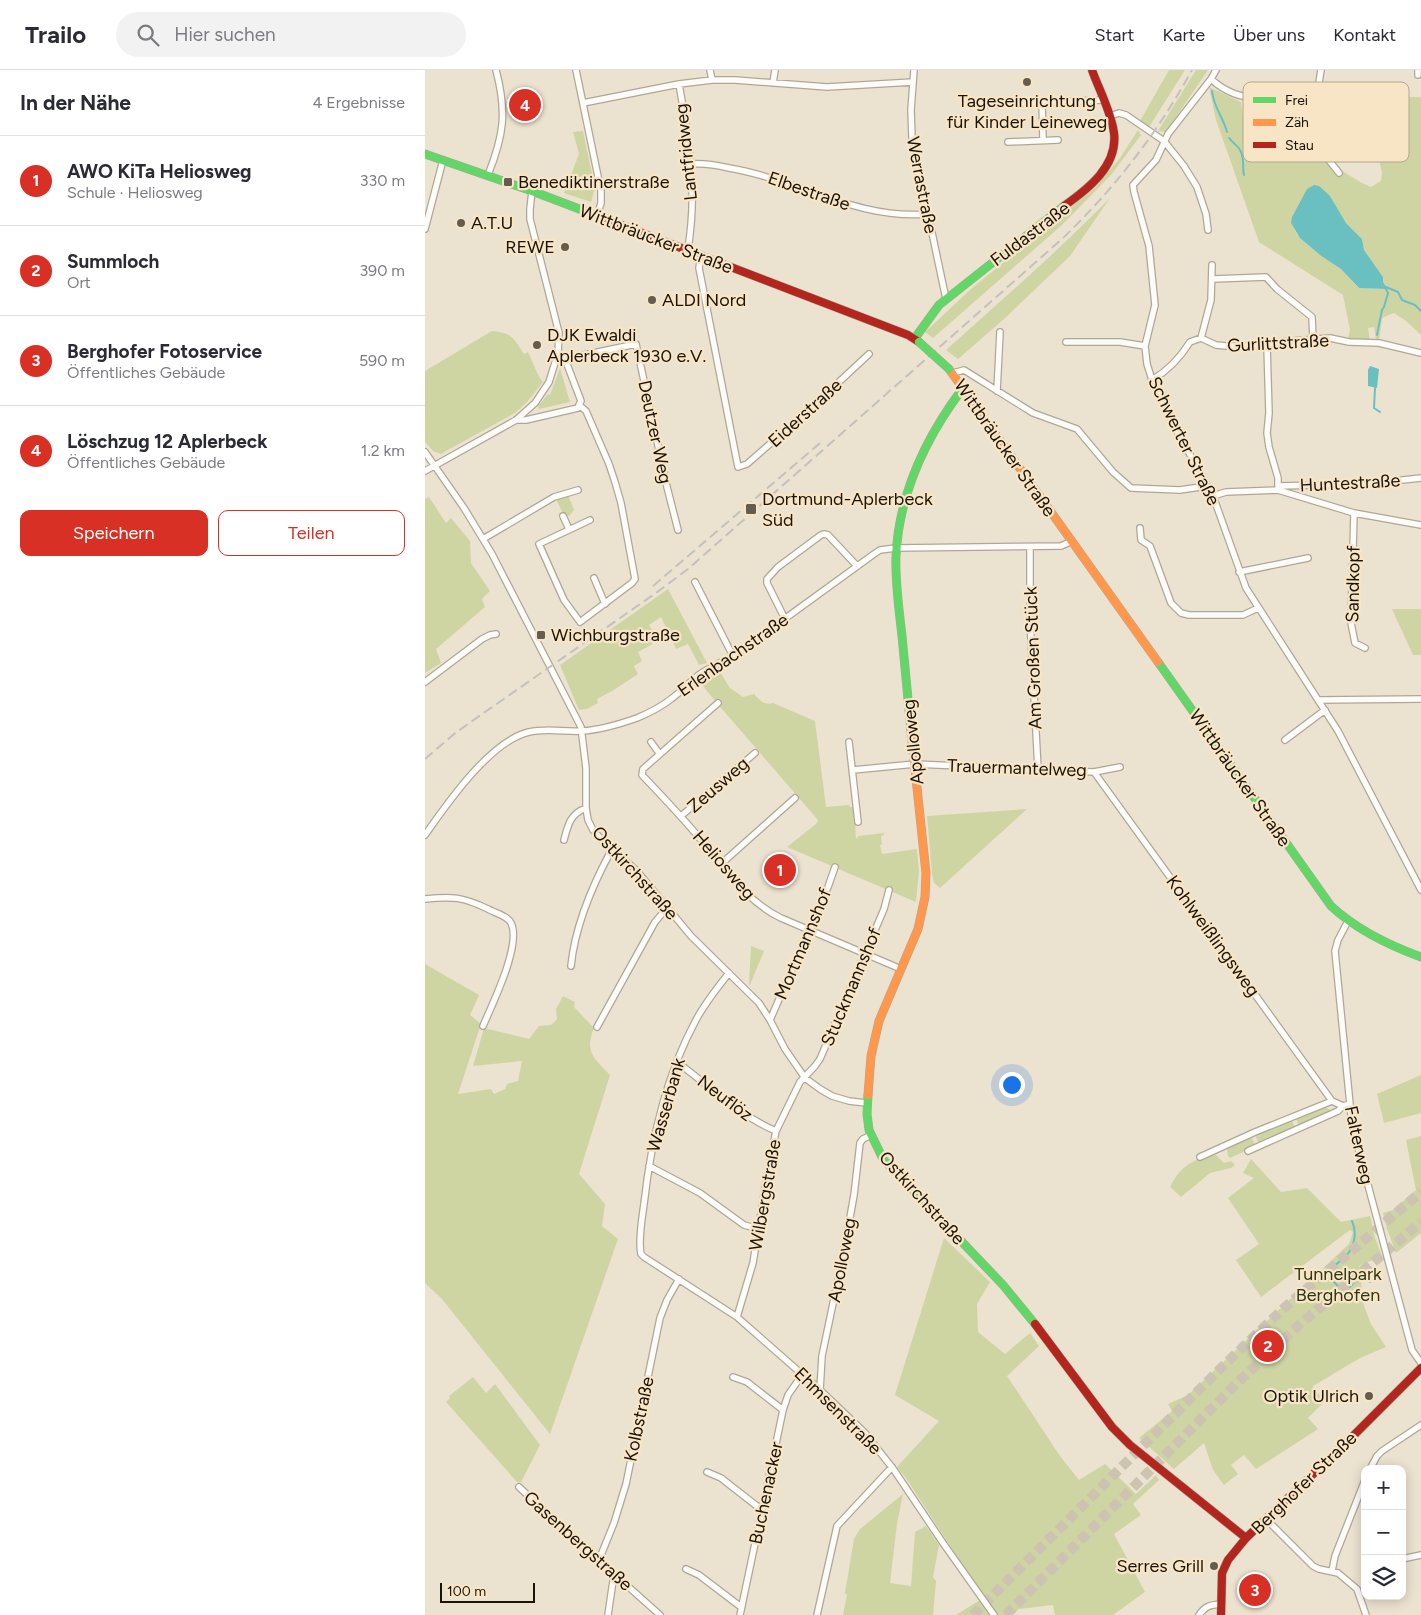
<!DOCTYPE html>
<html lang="de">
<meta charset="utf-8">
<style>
:root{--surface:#fff;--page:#f2f2f3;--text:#2b2b33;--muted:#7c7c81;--line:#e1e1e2;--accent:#d93025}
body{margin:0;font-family:Figtree,sans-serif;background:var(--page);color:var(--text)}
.controls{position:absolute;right:15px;bottom:15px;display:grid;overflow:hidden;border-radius:10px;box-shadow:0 2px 12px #0003}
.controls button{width:45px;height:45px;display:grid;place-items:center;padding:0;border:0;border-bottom:1px solid var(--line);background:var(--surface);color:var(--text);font:25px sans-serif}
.scale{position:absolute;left:15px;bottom:12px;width:95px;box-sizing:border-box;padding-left:5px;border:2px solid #1a1409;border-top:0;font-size:14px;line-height:18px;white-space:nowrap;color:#1a1409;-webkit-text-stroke:4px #f7e5c5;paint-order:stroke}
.you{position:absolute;left:586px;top:1014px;width:18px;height:18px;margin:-12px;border:4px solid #fff;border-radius:50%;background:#1a73e8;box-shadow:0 0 0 8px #1a73e833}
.badge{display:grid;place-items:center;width:32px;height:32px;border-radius:50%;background:var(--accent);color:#fff;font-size:16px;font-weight:700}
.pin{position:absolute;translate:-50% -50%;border:2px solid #fff;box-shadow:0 1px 5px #0006}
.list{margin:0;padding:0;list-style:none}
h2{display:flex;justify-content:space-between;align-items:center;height:65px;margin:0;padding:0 20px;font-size:21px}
h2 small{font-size:16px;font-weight:400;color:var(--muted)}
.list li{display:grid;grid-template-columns:32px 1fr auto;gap:15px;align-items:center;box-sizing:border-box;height:90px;padding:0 20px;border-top:1px solid var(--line)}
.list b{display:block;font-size:19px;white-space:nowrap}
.list p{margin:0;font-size:16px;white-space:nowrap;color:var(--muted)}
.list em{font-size:16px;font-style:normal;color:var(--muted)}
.actions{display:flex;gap:10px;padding:15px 20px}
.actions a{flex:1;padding:11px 0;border:1px solid var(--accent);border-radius:10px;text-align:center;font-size:18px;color:var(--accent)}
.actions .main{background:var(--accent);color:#fff}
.icon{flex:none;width:28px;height:28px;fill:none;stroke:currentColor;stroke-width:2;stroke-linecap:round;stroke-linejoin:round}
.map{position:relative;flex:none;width:996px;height:1545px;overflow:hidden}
header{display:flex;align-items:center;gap:30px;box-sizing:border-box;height:70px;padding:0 25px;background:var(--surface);border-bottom:1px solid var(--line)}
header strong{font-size:24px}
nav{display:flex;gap:28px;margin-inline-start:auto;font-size:18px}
.search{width:350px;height:45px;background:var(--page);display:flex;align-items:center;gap:12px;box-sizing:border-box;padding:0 18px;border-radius:28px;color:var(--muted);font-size:19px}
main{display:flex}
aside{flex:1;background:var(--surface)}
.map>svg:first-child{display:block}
</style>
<header>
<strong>Trailo</strong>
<div class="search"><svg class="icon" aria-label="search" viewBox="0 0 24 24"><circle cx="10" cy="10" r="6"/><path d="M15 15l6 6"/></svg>Hier suchen</div>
<nav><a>Start</a><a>Karte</a><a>Über uns</a><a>Kontakt</a></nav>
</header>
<main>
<aside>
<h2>In der Nähe<small>4 Ergebnisse</small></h2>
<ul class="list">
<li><span class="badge">1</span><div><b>AWO KiTa Heliosweg</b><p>Schule · Heliosweg</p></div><em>330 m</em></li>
<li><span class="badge">2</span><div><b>Summloch</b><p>Ort</p></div><em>390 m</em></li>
<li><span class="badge">3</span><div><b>Berghofer Fotoservice</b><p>Öffentliches Gebäude</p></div><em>590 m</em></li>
<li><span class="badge">4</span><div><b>Löschzug 12 Aplerbeck</b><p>Öffentliches Gebäude</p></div><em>1.2 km</em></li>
</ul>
<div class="actions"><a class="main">Speichern</a><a>Teilen</a></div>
</aside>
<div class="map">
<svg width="996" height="1545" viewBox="0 0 996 1545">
<rect width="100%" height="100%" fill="#ece2d0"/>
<path fill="#ced5a3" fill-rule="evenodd" d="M744,0H760L724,57L715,51Z
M771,0H783L741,62L733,61Z
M784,17L816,32L820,63L889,62L899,90L937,113L946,117L956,111L957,103L940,27H996V265L981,251L969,243L957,248L954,271L951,270L949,257L943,258L945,270H925L923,269L925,260L918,225L834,172L791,50ZM905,126L921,153L937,169L939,180L958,207V212L961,219L934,218C927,212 922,204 915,198C901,187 851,161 872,139C877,134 897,128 905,126Z
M713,60L716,65L686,105L637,155L508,268L500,262L546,219L671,117L695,88Z
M158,61L170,118L166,132L139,123L154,84L148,62Z
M685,128L645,186L579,249L533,289L521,280C577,230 633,181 685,128Z
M67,261C87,263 88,267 99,284L103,282L114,307L118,312L102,332L90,343L21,381L16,384L8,381L0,372V301Z
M135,298L145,332L114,339L113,336L123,324L125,325Z
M143,425L149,440L144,446H139L131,429Z
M4,427L21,453L26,448L45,471L46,493L65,521L57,529L60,537L11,579L16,593L0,603V429Z
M243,519L282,593L274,595L263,574L251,579L236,547L224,555L231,567L226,575L213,582L217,591L209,596L213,604L187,621L172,629L173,633L162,639L154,640L135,595Z
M967,539H996V585H988Z
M294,600L305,618L318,627L329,624C335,630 339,636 348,633L390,651L401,737L424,735L425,737H429L431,768H433V766L459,763V765L456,766L457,774L455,775L457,784L492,779L494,801L491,832L362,777L391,754L393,750L290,631L274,611Z
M602,739L515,818L509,813L507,803L502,746Z
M326,876L339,881L325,915H324Z
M0,894L54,925L45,945L56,954L33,1024L66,1019L69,1024L80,1019L82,1014L93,1011L97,991L48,996L59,958L104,969L114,956L126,955L132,949L131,939L138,926L150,932L149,937L169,958C159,982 169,988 185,1005L154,1104L180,1134L177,1156L193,1169L125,1364L17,1229L0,1213Z
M996,1005V1043L959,1053L952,1024Z
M900,1037L907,1041L875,1055L872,1052V1047Z
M866,1049L870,1057L837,1073L833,1072L831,1067L833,1063Z
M996,1066V1163L971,1183L962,1159L958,1143L968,1140L991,1120L981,1070Z
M826,1067L830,1074L829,1077L805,1088L803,1086L802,1078Z
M791,1085L799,1093L806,1091L810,1095L806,1098L785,1103L756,1127L745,1117C756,1095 768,1089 791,1085Z
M826,1089L856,1122L882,1118L916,1152L945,1146L950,1168L957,1186L934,1196L939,1236L946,1254L961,1277L935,1288L888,1316L890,1320L900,1331L883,1348L893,1359L831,1399L819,1385L806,1395L813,1404L799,1415L788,1400L779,1373L749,1399L714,1368L747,1341L743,1334L763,1325L924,1174L928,1162L925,1160L921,1163L836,1227L811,1190L834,1174L803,1128L829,1108L818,1103Z
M519,1168L565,1212L552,1234L553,1262L580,1284L605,1263L614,1276L582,1306L635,1386L654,1410L680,1394L711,1424L731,1405L734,1410L708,1434L716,1445L689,1464L720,1522L688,1545H630L628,1535L594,1539L585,1545H570L481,1408L472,1397L514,1351L470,1325Z
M48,1307L61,1323L70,1314L115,1375L96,1412H92L21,1332L25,1328L24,1326Z
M478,1424L472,1454L465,1513L486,1516L490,1462L501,1456L514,1475L508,1507L511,1511L508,1545H418L422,1525L420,1523L429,1469L435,1459Z
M555,1530L564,1545H531Z"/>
<path fill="#6abfc1" d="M889,115L894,116L905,126L921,153L937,169L939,180L958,207V212L961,217V219L934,218L916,199L895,185L875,168L866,153L867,147L882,119Z
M945,296L954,299L952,318L943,316V300Z"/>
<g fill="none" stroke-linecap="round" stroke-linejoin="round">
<path stroke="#6abfc1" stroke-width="2" d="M787,21C789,39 798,46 802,62
M804,68C807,72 813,76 815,80C820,88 817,97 819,105
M961,217L973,222L977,230L990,235L996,241
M952,265L957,240L959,237L963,223L961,219
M950,318L949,338L955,342
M902,1204C906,1196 916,1192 922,1185C930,1175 932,1162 927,1151
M907,1210L915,1218L921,1220C928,1214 936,1205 945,1212"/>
<path stroke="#ccc3b2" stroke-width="10" stroke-dasharray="10 5" stroke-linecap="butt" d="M548,1545L795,1299L859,1238L996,1122
M581,1545L810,1315L874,1255L996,1152"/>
<defs>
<path id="street" d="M151,0L176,121V133L172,146
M285,0L287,10
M489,0L486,40L487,68L521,229
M791,0L786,9L743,64L731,90L708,115L709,122L724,176L730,235L720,276L722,294L727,310L753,363L788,426L821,518L913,661L996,820
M896,0C892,23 888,58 898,81C901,88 909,96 914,103
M993,0V5
M786,9C801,23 820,29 840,28
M348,13L350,0
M254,14C260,48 266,83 267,118C268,139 266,159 263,180
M158,33L254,14L287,10H310L402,17L488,12
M617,33L618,70
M552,35L678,30
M685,46L694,43L701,45L739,71L759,96L772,117L781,144L783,160
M583,72L633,70
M266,94C279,93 291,95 304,98C371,109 432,150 502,144
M63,105C79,65 82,42 71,0
M0,159L18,90
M276,185L274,198L313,397L322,394L386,338L444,284
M788,209L841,207L852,219L887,247L888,269
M776,268L786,230L787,195
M641,272H695L720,276
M842,276L844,343L842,363L844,377L853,408V420
M133,283L140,289L156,331L154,335L161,341L184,394L190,412L196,433L210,509L207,513L155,552L139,530L114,474L165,450
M140,289L211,274L242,417L253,460
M528,303L539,300L608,343L652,359L688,402L706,418L755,420L782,416
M727,310C744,300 755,288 765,272L776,268L791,275L801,276H842L854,272L905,268L924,272L954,273L996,283
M572,321L575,262
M91,350H101L153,338L154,335
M0,382L39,438L67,484L156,657L161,698V738L163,750L168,760L177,770L212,801L266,866L334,933L345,950L360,979L380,1008L395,1019L407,1026L424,1031L441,1033
M0,401L91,350L110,333L124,312L133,283L134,263L105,149V139L107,121
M853,416L941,414L996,408
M788,426L801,422L853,420L929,443L996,455
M929,443L926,553L930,573L940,578
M138,446L144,459
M715,458L716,470L725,476L746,533L756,543L764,545H818L833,538
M58,469L129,427L153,420
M605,477V550L613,699
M814,502L883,488
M169,508L180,534
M270,512L308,586
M360,549L342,513V509L353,497L396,465L399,464L403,465L432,496
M0,612L57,569L65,565L71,564
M893,630L996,629
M293,633L218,699L217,705C238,727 258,748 277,771C301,799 322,832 356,848L476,899
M860,670L900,640
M226,672L234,683
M424,672L433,752
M428,700L490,694L669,702L695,697
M669,702L907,1031L918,1036L925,1034
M256,746L330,683
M0,765C22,734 65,671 104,662C121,658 139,662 157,661C175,660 195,654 212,648C224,643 236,637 246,629C256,622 264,612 275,604C287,596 302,590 314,582L449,484L455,480L471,478L636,476L647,471
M139,770C143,755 145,744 161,738
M296,794L370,728
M0,829C28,826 38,827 63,839C70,843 83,846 86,853C97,874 67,935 58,956
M923,851L913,870L910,881L927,1055L987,1280L996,1293
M146,896C150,856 168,814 187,779
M304,903C292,918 280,933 271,950C240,1007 226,1071 219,1134C217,1148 213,1171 216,1184L219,1187L312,1247L395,1320L440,1363L469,1400L518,1473L569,1545
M345,950L403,817L410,797
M172,957L230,852L242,838
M252,992C283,1015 315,1046 351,1061
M823,1081L913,1041L918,1036
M775,1087L830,1062L907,1031
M224,1096L275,1123L319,1155L334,1159
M312,1247L328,1193L340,1118L351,1061L375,1012L390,996L395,989L459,839L464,820
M308,1307L322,1312L358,1340
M395,1320L397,1286L419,1181L429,1125L435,1073L438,1069L446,1065
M945,1399L952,1386L957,1381L996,1355
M282,1402L296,1408L337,1440
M94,1417L132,1453L235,1545
M841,1449L888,1496L894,1499L913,1503L932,1519L941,1545
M977,1489L996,1485
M174,1490L189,1453L201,1414L235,1248L242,1230L254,1209
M261,1499L274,1505L316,1537
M907,1501L910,1486L940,1410
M183,1545L189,1504
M315,1545L358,1340L363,1325L377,1305
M392,1545L412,1456L467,1397
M774,1545C780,1536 785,1535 796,1534"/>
<path id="fast" d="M0,84L107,121L178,148
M490,268L514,235L639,136
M733,592L906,836C932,860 963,875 996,887
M486,661C483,629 480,597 477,566C474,539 470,512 471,486C474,424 501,367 538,318
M443,1025L442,1044L444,1060L458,1089L578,1215L610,1254"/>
<path id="slow" d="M524,299L733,592
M443,1025L446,986L454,951L493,859L500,827L501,803L486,661"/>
<path id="jam" d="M639,136C663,119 693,96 689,63C686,41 674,20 667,0
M178,148L483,265L494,272
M610,1254L687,1357L705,1375L821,1468
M796,1545L797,1503L803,1490L821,1468L929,1365L996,1298"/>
</defs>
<use href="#street" stroke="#aea799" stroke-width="8"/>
<use href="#fast" stroke="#aea799" stroke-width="9"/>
<use href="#slow" stroke="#aea799" stroke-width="9"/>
<use href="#jam" stroke="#aea799" stroke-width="9"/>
<use href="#street" stroke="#fcfbf8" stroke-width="5.5"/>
<use href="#fast" stroke="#63d668" stroke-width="8"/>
<use href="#slow" stroke="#ff974d" stroke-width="8"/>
<use href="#jam" stroke="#b3261e" stroke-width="8"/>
<path stroke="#c3c1bc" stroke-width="2" stroke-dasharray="10 5" stroke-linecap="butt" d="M228,516L395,373
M0,689L29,664L50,649L231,523L263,499L637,169C689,119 732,64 767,0"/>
<defs>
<path id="fast-bridge" d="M494,272L524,299"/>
</defs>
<use href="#fast-bridge" stroke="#aea799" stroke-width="9" stroke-linecap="butt"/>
<use href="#fast-bridge" stroke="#63d668" stroke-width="8"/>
</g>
<g fill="#645c4f" stroke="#f7e5c5" stroke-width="2">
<circle cx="602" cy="12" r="5"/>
<rect x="78" y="107" width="10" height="10" rx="2.5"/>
<circle cx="36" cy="153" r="5"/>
<circle cx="140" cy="177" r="5"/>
<circle cx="227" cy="230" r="5"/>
<circle cx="112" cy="275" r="5"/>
<rect x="320" y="433" width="12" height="12" rx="2.5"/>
<rect x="111" y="560" width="10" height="10" rx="2.5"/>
<circle cx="944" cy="1326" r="5"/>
<circle cx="789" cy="1496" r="5"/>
</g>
<g text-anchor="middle" stroke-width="4.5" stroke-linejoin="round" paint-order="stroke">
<g font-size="18" fill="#1a1409" stroke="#f7e5c5" text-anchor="start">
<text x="602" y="37" text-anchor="middle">Tageseinrichtung<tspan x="602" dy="21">für Kinder Leineweg</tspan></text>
<text x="93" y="118">Benediktinerstraße</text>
<text x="46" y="159">A.T.U</text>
<text x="130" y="183" text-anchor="end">REWE</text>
<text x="237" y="236">ALDI Nord</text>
<text x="122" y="271">DJK Ewaldi<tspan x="122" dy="21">Aplerbeck 1930 e.V.</tspan></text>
<text x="337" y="435">Dortmund-Aplerbeck<tspan x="337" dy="21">Süd</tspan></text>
<text x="126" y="571">Wichburgstraße</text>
<text x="934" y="1332" text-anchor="end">Optik Ulrich</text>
<text x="779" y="1502" text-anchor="end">Serres Grill</text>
</g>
<g font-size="18" fill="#1a1409" stroke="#f7e5c5">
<text transform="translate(261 82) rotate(-96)" y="6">Lantfridweg</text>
<text transform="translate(497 115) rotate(79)" y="6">Werrastraße</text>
<text transform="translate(384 121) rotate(19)" y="6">Elbestraße</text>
<text transform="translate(605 164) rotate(-37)" y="6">Fuldastraße</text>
<text transform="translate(231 169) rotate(21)" y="6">Wittbräucker Straße</text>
<text transform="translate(853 273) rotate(-3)" y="6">Gurlittstraße</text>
<text transform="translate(380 343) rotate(-42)" y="6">Eiderstraße</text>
<text transform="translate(230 362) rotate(78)" y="6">Deutzer Weg</text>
<text transform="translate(759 371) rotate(64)" y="6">Schwerter Straße</text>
<text transform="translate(580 378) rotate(55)" y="6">Wittbräucker Straße</text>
<text transform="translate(925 413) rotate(-3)" y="6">Huntestraße</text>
<text transform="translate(928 514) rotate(-89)" y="6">Sandkopf</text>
<text transform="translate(308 585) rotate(-35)" y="6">Erlenbachstraße</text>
<text transform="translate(608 588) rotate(-92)" y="6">Am Großen Stück</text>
<text transform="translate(488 672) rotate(-96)" y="6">Apolloweg</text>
<text transform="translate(592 698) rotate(2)" y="6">Trauermantelweg</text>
<text transform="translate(815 708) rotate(55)" y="6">Wittbräucker Straße</text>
<text transform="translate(293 715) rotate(-41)" y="6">Zeusweg</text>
<text transform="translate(299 795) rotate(49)" y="6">Heliosweg</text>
<text transform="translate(210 803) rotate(48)" y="6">Ostkirchstraße</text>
<text transform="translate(788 866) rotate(54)" y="6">Kohlweißlingsweg</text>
<text transform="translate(378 874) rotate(-67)" y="6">Mortmannshof</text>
<text transform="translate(426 917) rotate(-67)" y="6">Stuckmannshof</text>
<text transform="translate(300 1028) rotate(37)" y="6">Neuflöz</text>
<text transform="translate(241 1035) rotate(-74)" y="6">Wasserbank</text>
<text transform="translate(934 1075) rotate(78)" y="6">Falterweg</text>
<text transform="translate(340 1125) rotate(-80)" y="6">Wilbergstraße</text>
<text transform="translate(497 1128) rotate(48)" y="6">Ostkirchstraße</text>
<text transform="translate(417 1190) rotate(-79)" y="6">Apolloweg</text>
<text transform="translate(413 1341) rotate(45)" y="6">Ehmsenstraße</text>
<text transform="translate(214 1349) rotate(-78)" y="6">Kolbstraße</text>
<text transform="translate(879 1413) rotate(-44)" y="6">Berghofer Straße</text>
<text transform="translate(341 1423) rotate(-78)" y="6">Buchenacker</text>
<text transform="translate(153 1471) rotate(42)" y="6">Gasenbergstraße</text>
</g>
<g font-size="18" fill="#2d3614" stroke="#f7e5c5">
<text x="913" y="1210">Tunnelpark<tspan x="913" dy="21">Berghofen</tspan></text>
</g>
</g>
<rect x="818" y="12" width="166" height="80" rx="8" fill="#f7e5c5" stroke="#b5a68d" stroke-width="1"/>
<rect x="828" y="27" width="23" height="6" fill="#63d668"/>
<rect x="828" y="49" width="23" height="7" fill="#ff974d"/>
<rect x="828" y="72" width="23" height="6" fill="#b3261e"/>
<g font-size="14" fill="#1a1409">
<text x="860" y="35">Frei</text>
<text x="860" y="57">Zäh</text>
<text x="860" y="80">Stau</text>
</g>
</svg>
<div class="controls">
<button>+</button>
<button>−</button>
<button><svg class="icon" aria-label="layers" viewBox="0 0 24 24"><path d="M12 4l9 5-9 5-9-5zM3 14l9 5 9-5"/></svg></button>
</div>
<div class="scale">100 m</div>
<div class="you"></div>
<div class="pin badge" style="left:355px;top:800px">1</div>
<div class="pin badge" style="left:843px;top:1276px">2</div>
<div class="pin badge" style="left:830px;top:1520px">3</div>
<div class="pin badge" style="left:100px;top:35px">4</div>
</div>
</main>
